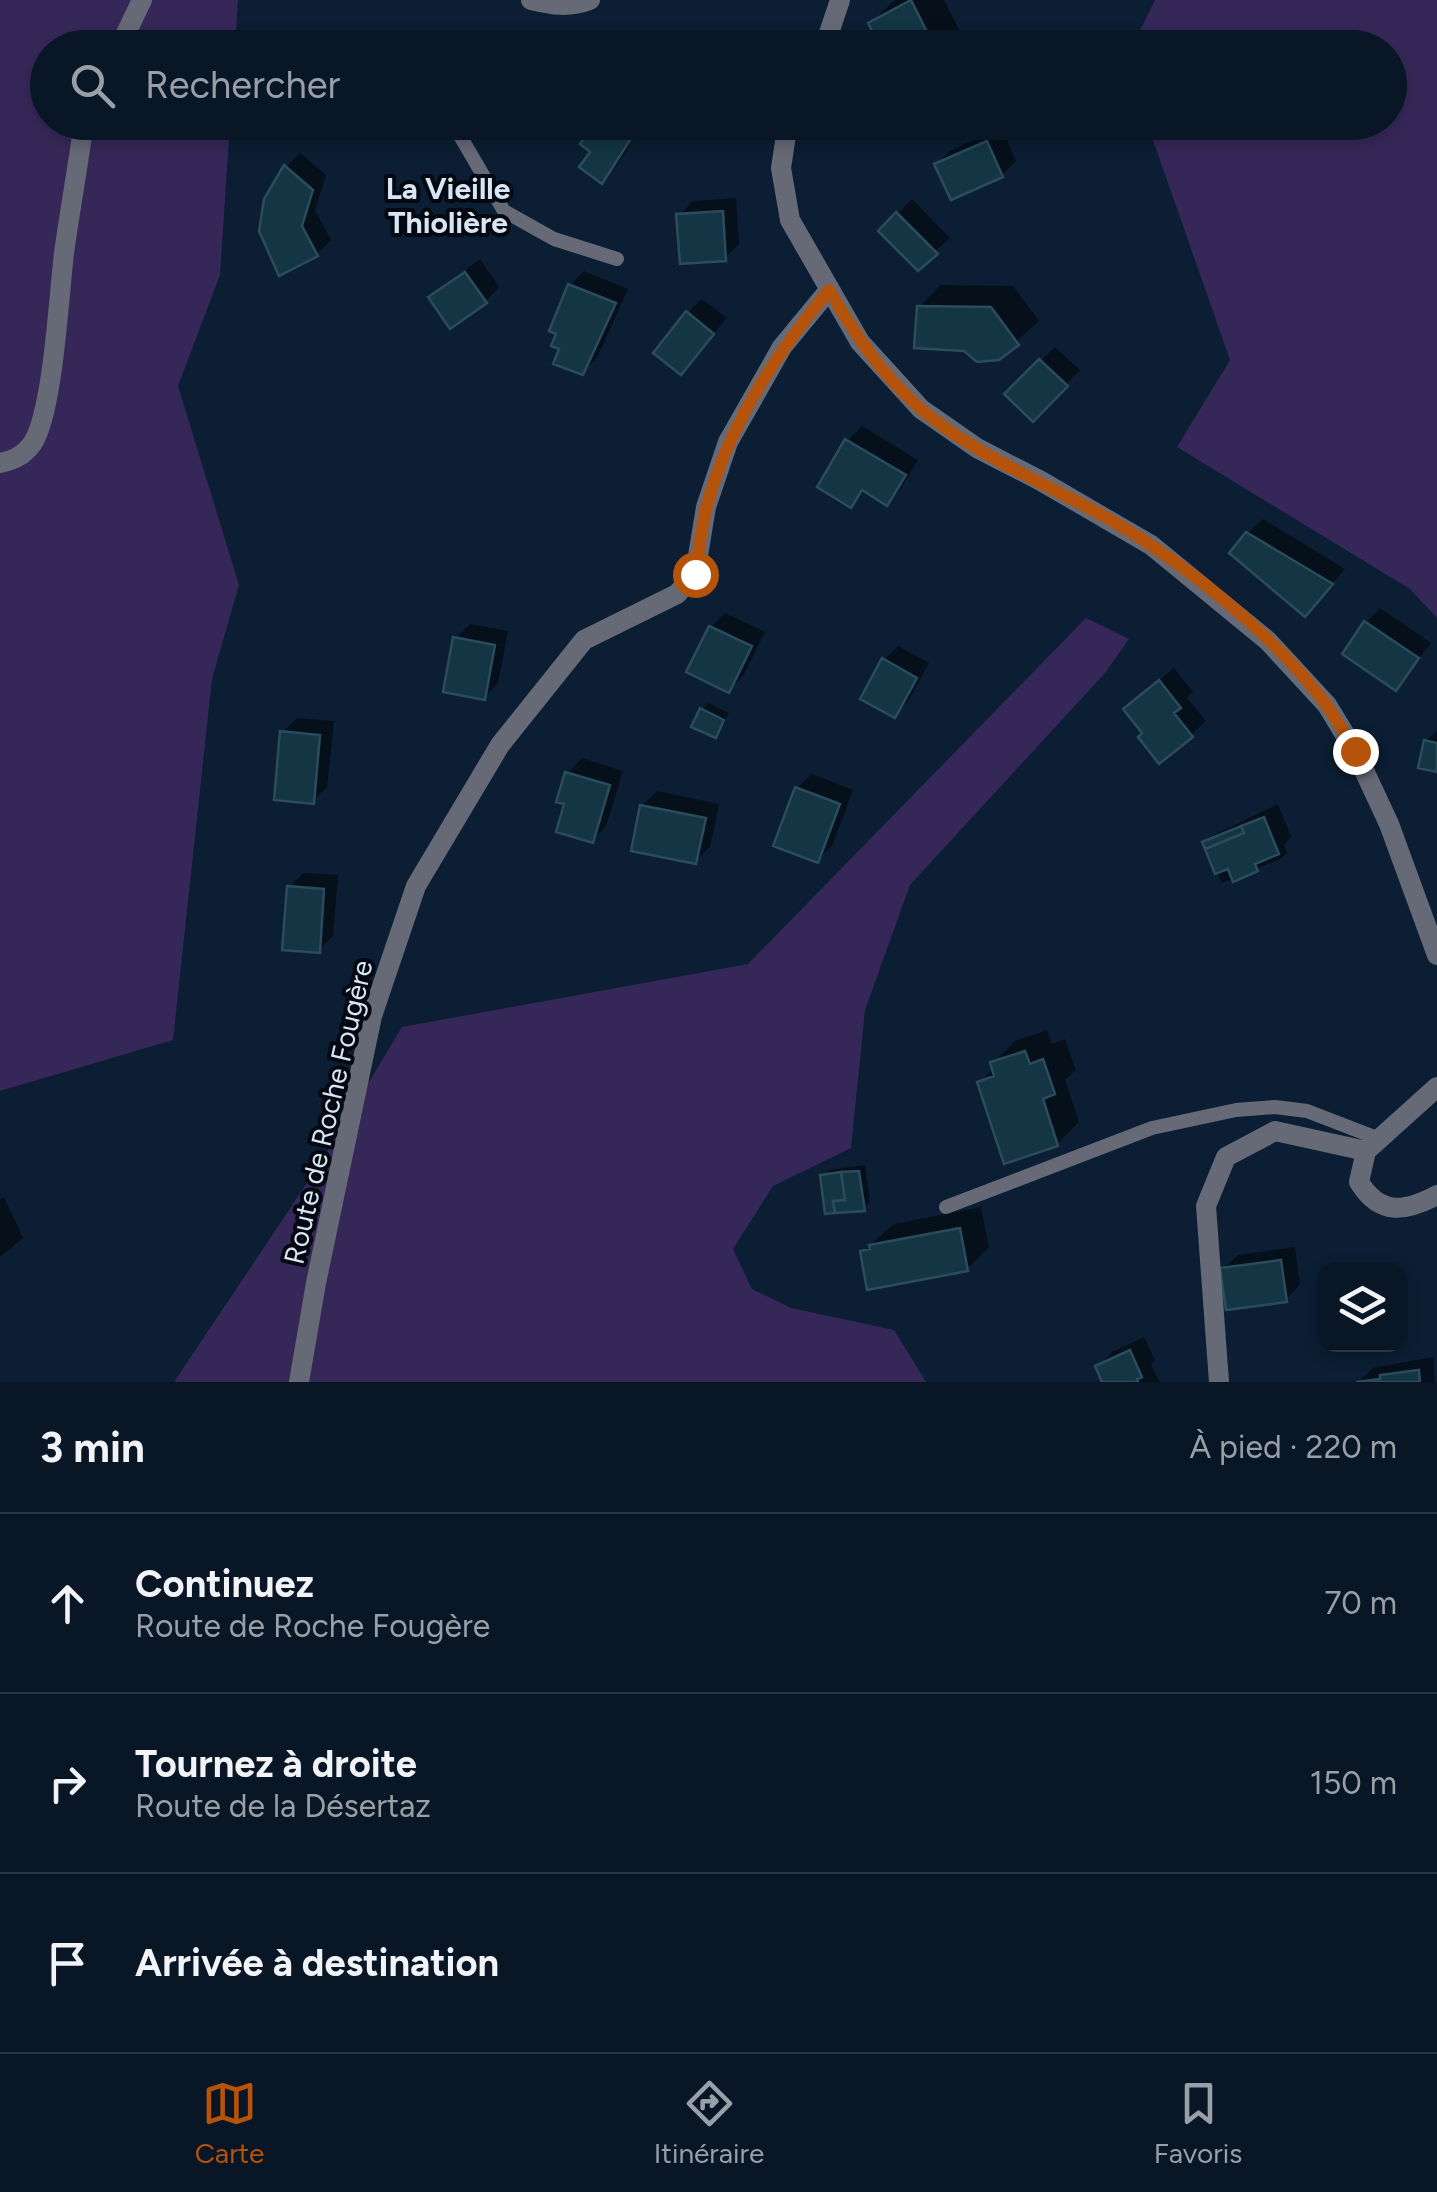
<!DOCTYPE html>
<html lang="fr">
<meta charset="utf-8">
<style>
:root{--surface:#081626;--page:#111f2e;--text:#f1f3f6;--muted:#989fa7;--line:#293543;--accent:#b45309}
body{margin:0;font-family:Figtree,sans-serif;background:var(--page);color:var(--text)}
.controls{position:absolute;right:30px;bottom:30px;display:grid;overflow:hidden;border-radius:20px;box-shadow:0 5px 15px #0003}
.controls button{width:90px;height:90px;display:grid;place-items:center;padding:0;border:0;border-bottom:2px solid var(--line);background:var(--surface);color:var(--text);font:50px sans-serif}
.stop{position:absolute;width:30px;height:30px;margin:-22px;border:8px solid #b45309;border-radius:50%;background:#fff}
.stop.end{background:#b45309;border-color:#fff;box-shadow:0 2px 10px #0008}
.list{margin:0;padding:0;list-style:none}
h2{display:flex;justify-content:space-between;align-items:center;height:130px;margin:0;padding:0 40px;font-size:42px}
h2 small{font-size:32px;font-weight:400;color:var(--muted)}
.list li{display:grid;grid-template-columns:65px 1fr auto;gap:30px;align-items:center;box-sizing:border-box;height:180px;padding:0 40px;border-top:2px solid var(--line)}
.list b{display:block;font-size:38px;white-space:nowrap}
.list p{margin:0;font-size:32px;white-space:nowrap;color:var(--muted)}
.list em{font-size:32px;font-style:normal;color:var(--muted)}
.icon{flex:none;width:55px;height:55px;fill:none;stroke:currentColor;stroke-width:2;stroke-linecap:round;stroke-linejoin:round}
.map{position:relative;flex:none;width:1437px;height:1382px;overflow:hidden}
.search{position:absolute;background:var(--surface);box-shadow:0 5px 15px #0003;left:30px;right:30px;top:30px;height:110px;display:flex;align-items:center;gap:25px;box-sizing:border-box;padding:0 35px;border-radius:55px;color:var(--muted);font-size:38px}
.sheet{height:670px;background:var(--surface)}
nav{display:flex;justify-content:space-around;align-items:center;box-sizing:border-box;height:140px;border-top:2px solid var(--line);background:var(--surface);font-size:28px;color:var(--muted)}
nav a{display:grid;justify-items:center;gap:5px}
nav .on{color:var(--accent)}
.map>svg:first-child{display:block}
</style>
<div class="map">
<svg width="1437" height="1382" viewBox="0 0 1437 1382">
<rect width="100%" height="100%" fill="#0b1e33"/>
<path fill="#352858" d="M0,0H238L235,47L48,48V122L230,123L220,275L178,386L239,585L212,679L173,1040L0,1091Z
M1155,0H1437V618L1410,589L1177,447L1230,360L1147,123L1390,122V48L1132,47Z
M1086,618L1129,639L1105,673L910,885L865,1010L851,1148L773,1186L733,1249L752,1289L791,1308L894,1330L926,1382H174L319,1165L402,1027L748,964Z"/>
<path fill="#0007" d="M895,0H944L968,48H884L871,23Z
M354,35L359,48H327Z
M598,122H644L616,167L601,181L593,152Z
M1001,128L1016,161L1002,175L937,164L951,150Z
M300,153L326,175L315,210L331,240L317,254L281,273L286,167Z
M736,198L739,244L725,258L679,215L693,201Z
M912,199L950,238L918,267L881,231Z
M480,259L499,287L485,302L431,297Z
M584,271L628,289L597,358L582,372L562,347L570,285Z
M941,285L1013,286L1039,321L998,358L919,307Z
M702,299L727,318L681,372L687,313Z
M1055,347L1080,370L1033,418L1008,394Z
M862,426L918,460L901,488L887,502L866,490L851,505L847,441Z
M1263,519L1345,569L1319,599L1248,533Z
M1380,608L1431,643L1396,688L1366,623Z
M725,613L765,632L743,676L729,690L711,627Z
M470,624L508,631L498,683L484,698L456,638Z
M898,646L929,663L909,700L894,715L884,660Z
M1174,668L1193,692L1187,698L1206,721L1191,735L1145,732L1141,695Z
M708,703L729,713L716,735L702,710Z
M297,718L334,721L327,787L313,801L283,732Z
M1437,731V770L1426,741Z
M582,758L623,771L606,826L592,840L567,802L568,773Z
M812,774L853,790L832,846L817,860L797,788Z
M657,791L719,804L710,847L695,861L642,806Z
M1278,804L1291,837L1284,845L1287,853L1280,859L1222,883L1205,843L1212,836Z
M303,873L338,875L333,936L319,950L289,888Z
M1047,1030L1052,1044L1065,1039L1076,1070L1065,1080L1079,1122L1057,1144L980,1083L994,1068L993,1063L1015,1041Z
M865,1165L870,1202L863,1209L823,1176L829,1170Z
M4,1197L23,1238L0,1257V1199Z
M981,1207L989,1247L967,1269L862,1252L894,1224Z
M1295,1247L1300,1285L1285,1300L1223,1269L1238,1255Z
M1144,1337L1155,1360L1151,1365L1160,1382H1105L1098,1367L1112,1352Z
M1433,1357L1435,1382H1359L1373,1368Z"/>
<path fill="#133544" stroke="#2a4c5c" stroke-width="2.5" d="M911,0L935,48H881L868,23Z
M515,122H548L537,138Z
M595,122L641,123L602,184L579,167L590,152L580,144Z
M987,141L1003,177L951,200L934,164Z
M284,165L313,190L302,226L318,256L279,276L259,231L264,199Z
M723,211L726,261L680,264L676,214Z
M896,212L938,254L918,271L878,231Z
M465,272L487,303L450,329L428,297Z
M568,284L616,303L583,375L553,364L559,349L551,346L556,334L549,331Z
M917,306L991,307L1019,345L999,360L977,362L964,351L914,348Z
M686,311L714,334L681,375L653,353Z
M1039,359L1068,386L1033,422L1004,394Z
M845,439L906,475L887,506L862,490L851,508L817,487Z
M1246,532L1333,584L1305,617L1229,553Z
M1364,621L1419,658L1396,691L1342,654Z
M709,626L752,646L729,693L686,672Z
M453,637L495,645L485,700L443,692Z
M882,658L917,678L895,718L860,699Z
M1159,680L1181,708L1174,713L1193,737L1159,764L1138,737L1142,733L1123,709Z
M700,708L724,720L716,738L691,727Z
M280,731L320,735L314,804L274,800Z
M1424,740L1437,743V772L1418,768Z
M565,772L610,785L593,843L556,832L564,804L556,802Z
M795,787L840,804L818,863L773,846Z
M640,805L706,818L696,864L631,851Z
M1264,817L1279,854L1255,864L1258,871L1233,882L1228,869L1215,874L1205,849L1244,833L1241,826Z
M1241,826L1244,833L1205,849L1202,842Z
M287,886L324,889L320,953L282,950Z
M1025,1051L1030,1064L1043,1059L1055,1094L1043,1099L1058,1146L1004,1164L977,1082L994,1076L990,1062Z
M859,1171L865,1211L835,1213L833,1201L845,1200L841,1172Z
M841,1172L845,1200L833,1201L835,1213L825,1214L820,1175Z
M960,1228L968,1271L867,1290L860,1251L870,1249L869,1245Z
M1281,1260L1287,1302L1226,1310L1220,1268Z
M1130,1350L1142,1377L1137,1379L1138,1382H1102L1095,1366Z
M1419,1370L1420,1382H1356L1380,1379V1375Z"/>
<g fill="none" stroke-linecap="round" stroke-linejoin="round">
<path stroke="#666a77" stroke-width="14" d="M452,122L504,211L554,239L617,259
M946,1207L1152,1128L1236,1110L1275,1107L1307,1111L1377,1138"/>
<path stroke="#666a77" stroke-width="20" d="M531,0C552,5 569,8 590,0
M119,48L142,0
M824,48L840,0
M788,122L781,168L790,220L860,342L921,409L977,448L1041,481L1151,545L1268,641L1327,705L1355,751L1389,824L1437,955
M0,463C14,460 23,456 32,444C53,414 59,294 64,253C70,210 78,166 84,122
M1437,1087L1366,1151L1359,1182C1380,1216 1405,1212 1437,1195
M299,1382L316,1283L372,1016L416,886L500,745L584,640L677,594L695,574L706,507L728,442L782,347L829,290
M1219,1382L1206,1206L1226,1157L1275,1131L1366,1151"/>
</g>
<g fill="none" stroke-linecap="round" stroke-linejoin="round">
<path stroke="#b45309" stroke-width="12" d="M695,574C699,551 701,527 707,505C730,423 776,354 829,290C854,333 883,377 922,410C990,467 1079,495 1152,546C1213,587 1283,646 1327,706C1337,720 1346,736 1355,751"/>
</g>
<g text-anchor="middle" stroke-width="8" stroke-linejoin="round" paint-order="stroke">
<g font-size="28" fill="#d9e5f4" stroke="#030811">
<text transform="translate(328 1112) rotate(-77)" y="10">Route de Roche Fougère</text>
</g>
<g font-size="30" font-weight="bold" fill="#d9e5f4" stroke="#030811">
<text x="448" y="199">La Vieille<tspan x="448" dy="34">Thiolière</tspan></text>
</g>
</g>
</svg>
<div class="controls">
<button><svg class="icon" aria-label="layers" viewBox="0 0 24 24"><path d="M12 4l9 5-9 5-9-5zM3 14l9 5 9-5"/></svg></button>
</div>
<div class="stop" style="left:695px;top:574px"></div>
<div class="stop end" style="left:1355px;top:751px"></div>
<div class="search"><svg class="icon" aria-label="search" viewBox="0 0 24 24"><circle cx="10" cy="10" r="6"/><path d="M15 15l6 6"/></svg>Rechercher</div>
</div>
<section class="sheet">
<h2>3 min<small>À pied · 220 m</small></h2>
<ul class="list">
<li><svg class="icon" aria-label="ahead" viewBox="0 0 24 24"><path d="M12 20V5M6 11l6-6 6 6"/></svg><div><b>Continuez</b><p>Route de Roche Fougère</p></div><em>70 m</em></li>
<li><svg class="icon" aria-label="right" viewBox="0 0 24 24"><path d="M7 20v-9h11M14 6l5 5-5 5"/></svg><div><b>Tournez à droite</b><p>Route de la Désertaz</p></div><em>150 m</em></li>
<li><svg class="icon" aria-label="arrive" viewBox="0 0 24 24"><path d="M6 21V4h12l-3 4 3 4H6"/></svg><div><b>Arrivée à destination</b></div></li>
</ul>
</section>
<nav>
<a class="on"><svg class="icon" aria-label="map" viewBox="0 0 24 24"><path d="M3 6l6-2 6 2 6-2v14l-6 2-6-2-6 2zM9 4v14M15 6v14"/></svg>Carte</a>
<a><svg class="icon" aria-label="directions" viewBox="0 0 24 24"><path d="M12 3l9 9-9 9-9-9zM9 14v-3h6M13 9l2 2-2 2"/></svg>Itinéraire</a>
<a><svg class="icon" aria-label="saved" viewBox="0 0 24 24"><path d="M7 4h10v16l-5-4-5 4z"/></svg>Favoris</a>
</nav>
